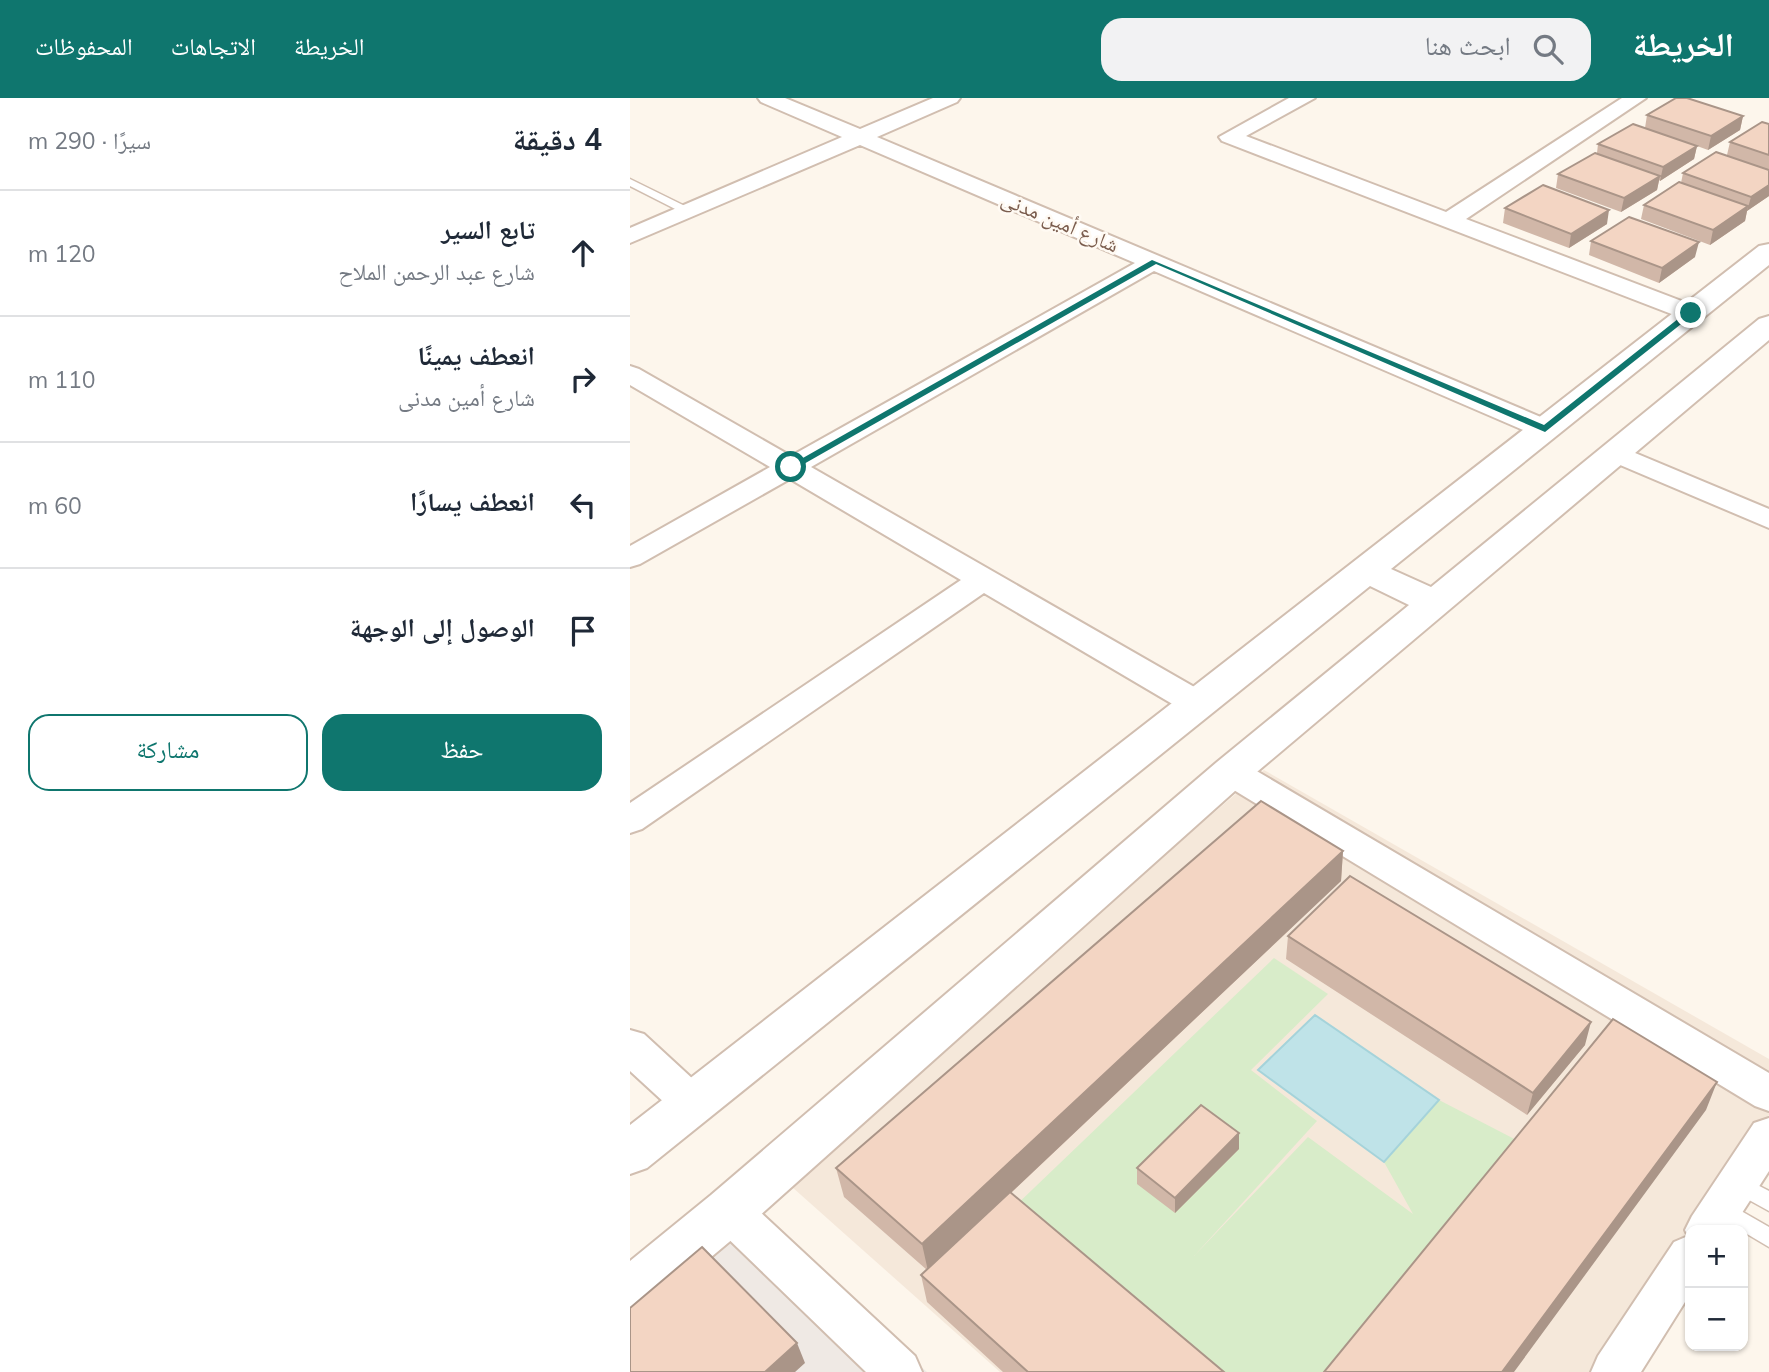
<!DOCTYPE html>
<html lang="ar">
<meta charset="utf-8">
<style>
:root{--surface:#fff;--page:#f2f2f3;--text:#1f2937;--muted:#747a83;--line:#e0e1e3;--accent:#0f766e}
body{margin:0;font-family:Mulish,"Noto Naskh Arabic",sans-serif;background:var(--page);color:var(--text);direction:rtl}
.controls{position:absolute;right:21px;bottom:21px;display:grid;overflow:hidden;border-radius:14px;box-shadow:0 2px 5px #0004}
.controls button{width:63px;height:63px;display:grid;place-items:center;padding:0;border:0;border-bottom:2px solid var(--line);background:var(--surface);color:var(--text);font:35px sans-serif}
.stop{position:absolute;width:21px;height:21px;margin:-16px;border:5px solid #0f766e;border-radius:50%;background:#fff}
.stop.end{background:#0f766e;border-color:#fff;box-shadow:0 2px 7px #0008}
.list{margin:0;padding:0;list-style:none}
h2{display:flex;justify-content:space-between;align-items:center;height:91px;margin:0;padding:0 28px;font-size:30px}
h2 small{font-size:23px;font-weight:400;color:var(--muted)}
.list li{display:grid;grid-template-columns:46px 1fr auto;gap:21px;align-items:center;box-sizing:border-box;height:126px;padding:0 28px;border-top:2px solid var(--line)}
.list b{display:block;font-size:26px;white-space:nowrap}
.list p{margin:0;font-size:23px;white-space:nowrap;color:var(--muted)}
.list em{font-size:23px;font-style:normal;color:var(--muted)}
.actions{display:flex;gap:14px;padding:21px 28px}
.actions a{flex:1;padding:16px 0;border:2px solid var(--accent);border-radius:21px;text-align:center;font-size:24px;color:var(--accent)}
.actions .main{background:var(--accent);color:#fff}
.icon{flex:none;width:38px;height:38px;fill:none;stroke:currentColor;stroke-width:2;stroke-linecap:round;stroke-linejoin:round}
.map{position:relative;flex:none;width:1139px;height:1274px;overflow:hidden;direction:ltr}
header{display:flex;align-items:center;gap:42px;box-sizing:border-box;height:98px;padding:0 35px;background:var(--accent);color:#fff}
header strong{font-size:33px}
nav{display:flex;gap:38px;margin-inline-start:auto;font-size:24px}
.search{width:490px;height:63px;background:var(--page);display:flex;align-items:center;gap:18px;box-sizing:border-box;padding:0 24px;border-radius:21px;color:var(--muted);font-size:26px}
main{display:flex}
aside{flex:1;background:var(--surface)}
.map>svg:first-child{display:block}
</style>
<header>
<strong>الخريطة</strong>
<div class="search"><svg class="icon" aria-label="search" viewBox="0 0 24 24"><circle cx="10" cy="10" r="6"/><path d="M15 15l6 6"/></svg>ابحث هنا</div>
<nav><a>الخريطة</a><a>الاتجاهات</a><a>المحفوظات</a></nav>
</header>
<main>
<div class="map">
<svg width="1139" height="1274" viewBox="0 0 1139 1274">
<rect width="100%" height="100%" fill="#fdf6ec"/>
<path fill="#f5e8da" d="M634,672L1139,961V1017L961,1274H370L153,1081Z"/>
<path fill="#efe9e4" d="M114,1112L297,1274H0V1209Z"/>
<path fill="#d8ecc9" d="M644,860L698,896L621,972L687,1023L564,1158L678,1039L783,1116L754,1064L809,1002L896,1047L709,1274H574L380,1113Z"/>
<path fill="#bfe3e8" stroke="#a5d3da" stroke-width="2" d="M685,917L809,1002L754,1064L628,972Z"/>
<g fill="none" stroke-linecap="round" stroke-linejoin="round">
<defs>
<path id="service" d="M0,81L61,111L62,113L53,115L0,88Z
M1108,1077L1139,1093V1113L1101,1092L1098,1086L1101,1080Z
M1092,1102L1139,1129V1149L1085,1117L1082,1111L1085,1105Z"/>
<path id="minor" d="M128,0H155L230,31L303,0H330L327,4L247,39L925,325L928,331L925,337H905L524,173L181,369L580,598L584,606L580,614L568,617L556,614L354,495L12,731L0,735V705L331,482L160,381L10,466L0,469V448L140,369L0,287V268L9,271L161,358L505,165L230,47L0,145V130L212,39L131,4Z
M659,0H685L616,38L816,114L992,0H1016L836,121L1070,210L1073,215L1070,220H1052L592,43L589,39Z
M986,347L1139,411V430L976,361L972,355L976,349Z
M601,662L613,665L1139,975V1013L1125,1008L589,683L584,674L589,665Z
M0,932L14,936L77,994L83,1006L77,1018L63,1023L49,1018L0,973Z
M1139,1020V1073L1101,1132H1060V1196L1011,1274H961L968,1258L1044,1144L1058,1138L1055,1132L1062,1118L1124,1025Z
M99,1094L114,1099L285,1258L292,1274H236L84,1127L77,1113L84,1099Z"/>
<path id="tertiary" d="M1139,146V167L761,471L801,489L1129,221L1139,218V242L615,684L117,1129L18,1212L0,1219V1163L81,1097L587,664L779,507L740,488L17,1070L0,1076V1027L1129,148Z"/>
</defs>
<use href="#service" stroke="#d1beb0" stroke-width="3"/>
<use href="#minor" stroke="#d1beb0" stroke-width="4"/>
<use href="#tertiary" stroke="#d1beb0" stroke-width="4"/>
<use href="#service" fill="#fff" fill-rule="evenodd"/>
<use href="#minor" fill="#fff" fill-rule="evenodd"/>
<use href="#tertiary" fill="#fff" fill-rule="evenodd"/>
</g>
<path fill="#d1b7a8" d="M1017,17L1113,18L1110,32L1078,52L1067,48L1064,61L1030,83L1029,82L1027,92L991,114L926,90L928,76L967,55L968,46L1015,30Z
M1139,26V98L1117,113L1115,123L1080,147L1011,121L1014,107L1051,85L1053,75L1097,57L1100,44Z
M875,110L977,126L939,150L873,125Z
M961,143L1065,159L1029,185L959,157Z
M713,753L711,783L381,1095L594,1274H373L297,1204L291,1177L297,1172L214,1099L206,1070Z
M658,838L955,947L897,1017L656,861Z
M609,1051L545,1115L507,1086V1070Z"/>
<path fill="#aa9588" d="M1113,18L1110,32L1078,52L1081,38Z
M1067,48L1064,61L1030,83L1033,69Z
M1030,78L1027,92L991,114L994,100Z
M1139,87V98L1117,113L1121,99Z
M1118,108L1115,123L1080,147L1083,132Z
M979,112L977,126L939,150L941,136Z
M1069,144L1065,159L1029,185L1032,170Z
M713,753L711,783L298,1173L292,1146Z
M961,924L955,947L897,1017L903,995Z
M1087,984L1076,1012L884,1274H872Z
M609,1035V1051L545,1115V1100Z
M167,1245L175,1265L165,1274H135Z"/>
<path fill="#f3d5c3" stroke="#aa9588" stroke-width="2" d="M1046,0H1057L1113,18L1081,38L1017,17Z
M1132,24L1139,26V57L1100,44Z
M1003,26L1067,48L1033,69L968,46Z
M1086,54L1139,72V87L1121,99L1053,75Z
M965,55L1030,78L994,100L928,76Z
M1049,84L1118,108L1083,132L1014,107Z
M913,87L979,112L941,136L875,110Z
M999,119L1069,144L1032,170L961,143Z
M631,703L713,753L292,1146L206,1070Z
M720,778L961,924L903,995L658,838Z
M983,921L1087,984L872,1274H694Z
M571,1007L609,1035L545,1100L507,1070Z
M380,1094L594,1274H398L291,1177Z
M72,1149L167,1245L135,1274H0V1210Z"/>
<path fill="#0f766e" d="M522,162L914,327L1058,213L1065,215L915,334L526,166L165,371L157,369Z"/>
<g text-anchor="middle" stroke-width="5" stroke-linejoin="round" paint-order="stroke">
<g font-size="21" fill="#7a5c4d" stroke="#fffaf3">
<text transform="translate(430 124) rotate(23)" y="7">شارع أمين مدنى</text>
</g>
</g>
</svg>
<div class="controls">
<button>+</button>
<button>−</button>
</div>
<div class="stop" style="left:161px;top:369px"></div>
<div class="stop end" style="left:1061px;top:215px"></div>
</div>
<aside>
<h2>4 دقيقة<small>سيرًا · 290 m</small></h2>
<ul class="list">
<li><svg class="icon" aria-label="ahead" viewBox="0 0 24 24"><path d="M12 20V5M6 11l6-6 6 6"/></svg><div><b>تابع السير</b><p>شارع عبد الرحمن الملاح</p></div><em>120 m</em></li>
<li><svg class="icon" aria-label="right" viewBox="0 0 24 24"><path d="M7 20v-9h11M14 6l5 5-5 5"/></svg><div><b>انعطف يمينًا</b><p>شارع أمين مدنى</p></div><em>110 m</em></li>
<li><svg class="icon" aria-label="left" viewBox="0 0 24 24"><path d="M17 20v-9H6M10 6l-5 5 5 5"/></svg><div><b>انعطف يسارًا</b></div><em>60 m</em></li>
<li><svg class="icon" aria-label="arrive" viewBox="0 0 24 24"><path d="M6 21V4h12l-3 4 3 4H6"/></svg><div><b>الوصول إلى الوجهة</b></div></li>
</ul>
<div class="actions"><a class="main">حفظ</a><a>مشاركة</a></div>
</aside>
</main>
